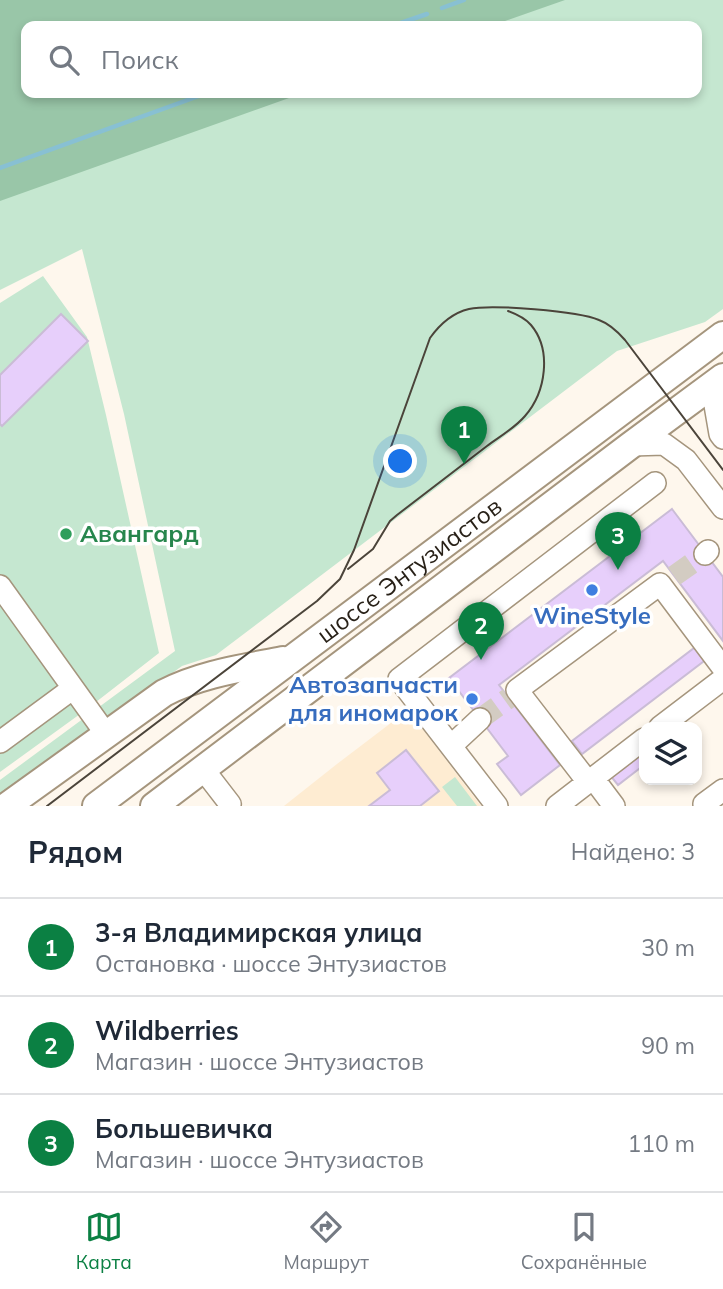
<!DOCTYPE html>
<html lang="ru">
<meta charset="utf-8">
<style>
:root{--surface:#fff;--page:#f2f2f3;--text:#1f2937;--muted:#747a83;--line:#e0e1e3;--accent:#0b8043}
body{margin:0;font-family:Mulish,sans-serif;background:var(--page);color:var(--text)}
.controls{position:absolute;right:21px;bottom:21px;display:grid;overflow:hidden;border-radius:14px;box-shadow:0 4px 10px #0003}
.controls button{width:63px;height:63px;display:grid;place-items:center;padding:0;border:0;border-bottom:2px solid var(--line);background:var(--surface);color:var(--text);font:35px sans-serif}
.you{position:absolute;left:401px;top:462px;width:24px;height:24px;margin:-18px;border:5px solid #fff;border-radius:50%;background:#1a73e8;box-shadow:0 0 0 10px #1a73e833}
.badge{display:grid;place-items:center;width:46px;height:46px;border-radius:50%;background:var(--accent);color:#fff;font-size:23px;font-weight:700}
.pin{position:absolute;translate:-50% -58px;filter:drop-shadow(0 2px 4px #0008)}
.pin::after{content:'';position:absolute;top:37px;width:24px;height:21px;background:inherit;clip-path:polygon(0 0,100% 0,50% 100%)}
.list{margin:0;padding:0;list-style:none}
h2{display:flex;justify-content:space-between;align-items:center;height:91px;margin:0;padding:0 28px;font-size:30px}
h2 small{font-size:23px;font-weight:400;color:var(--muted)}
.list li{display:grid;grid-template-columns:46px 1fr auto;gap:21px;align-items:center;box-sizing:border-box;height:98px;padding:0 28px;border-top:2px solid var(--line)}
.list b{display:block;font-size:26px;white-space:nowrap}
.list p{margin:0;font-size:23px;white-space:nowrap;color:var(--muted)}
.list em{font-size:23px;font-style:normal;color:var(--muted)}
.icon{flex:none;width:38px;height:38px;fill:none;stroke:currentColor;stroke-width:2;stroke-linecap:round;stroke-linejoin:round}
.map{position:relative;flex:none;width:723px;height:806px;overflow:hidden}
.search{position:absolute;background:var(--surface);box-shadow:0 4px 10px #0003;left:21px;right:21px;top:21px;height:77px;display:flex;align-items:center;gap:18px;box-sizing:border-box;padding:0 24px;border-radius:14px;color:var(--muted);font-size:26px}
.sheet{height:385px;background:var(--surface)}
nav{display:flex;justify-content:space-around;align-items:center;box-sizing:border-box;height:98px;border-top:2px solid var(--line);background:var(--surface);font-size:19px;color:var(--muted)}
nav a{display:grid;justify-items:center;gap:4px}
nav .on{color:var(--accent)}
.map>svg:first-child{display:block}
</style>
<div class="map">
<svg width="723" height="806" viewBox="0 0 723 806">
<rect width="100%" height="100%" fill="#fef7ed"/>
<path fill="#feecd2" d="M408,710L481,806H284L337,764Z"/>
<path fill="#c5e7d0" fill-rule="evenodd" d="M0,0H723V309L705,322L617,351L216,655L182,666L0,799V780L175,651L124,414L82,249L0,290ZM26,26H697V93H26Z
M43,276L87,337L106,415L159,653L87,709L0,772V303Z
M455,777L477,806H457L442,787Z"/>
<path fill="#99c6a8" d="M0,0H565L491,26H26V93H303L0,201Z"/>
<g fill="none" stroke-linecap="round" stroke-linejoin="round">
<path stroke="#88c0d3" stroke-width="4.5" d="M442,8L464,0
M392,26L427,14
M0,168L207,93"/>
</g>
<path fill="#e7cffb" stroke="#cabcd6" stroke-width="2" d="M61,314L88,341L2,426L0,424V375Z
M672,509L723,577V641L663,561L499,685L560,765L521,795L497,764L508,756L449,678Z
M698,645L708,658L582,754L572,741Z
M644,747V765L618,785L609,774Z
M406,750L439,791L420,806H369L390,790L377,773Z"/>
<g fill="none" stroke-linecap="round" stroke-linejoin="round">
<path stroke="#d3ccc2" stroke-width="21" stroke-dasharray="21 10" stroke-linecap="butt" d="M674,576L705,554
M480,719L509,698"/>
<defs>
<path id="minor" d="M723,382L715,405L720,434L723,438
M631,445L664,444L686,460L723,508
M705,554L708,551
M0,586L106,734
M660,727L723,679
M0,742L72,689
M451,746L480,719
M203,769L230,804L229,806
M593,778L614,806
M588,782L517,690L660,584L723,668
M704,804L723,790
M497,806L399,679L655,483
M557,806L644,739"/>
<g id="major">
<path d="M7,806L164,693C200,674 243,668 283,660"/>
<path id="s1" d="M96,806L723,335"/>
<path d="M154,806L631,445L723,377"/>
</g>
</defs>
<use href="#minor" stroke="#a5957d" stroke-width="24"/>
<use href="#major" stroke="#a5957d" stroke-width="30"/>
<use href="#minor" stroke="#fff" stroke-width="21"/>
<use href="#major" stroke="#fff" stroke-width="26"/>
<path stroke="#4b443a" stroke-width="2" d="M348,569L373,549L390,521L397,515C427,492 457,469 487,446C499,437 515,428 525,416C546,392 552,350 531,325C525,318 516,314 508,311
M47,806L317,601L340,579L354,550L430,338C440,324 452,313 469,309C491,304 578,311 599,320C610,324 618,332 625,340L723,470"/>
</g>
<circle fill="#2e9e5b" stroke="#fff" stroke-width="2.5" cx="66" cy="534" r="7"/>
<g fill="#3f7fe0" stroke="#fff" stroke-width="2.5">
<circle cx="592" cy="590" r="7"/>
<circle cx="472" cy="699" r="7"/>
</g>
<g text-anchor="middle" stroke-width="7" stroke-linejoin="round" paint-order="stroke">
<g font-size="24" font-weight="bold" fill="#27864d" stroke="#fff" text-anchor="start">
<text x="80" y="542">Авангард</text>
</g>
<g font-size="24" fill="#282118" stroke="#fff">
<text dy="8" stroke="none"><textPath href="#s1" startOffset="392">шоссе Энтузиастов</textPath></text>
</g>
<g font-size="24" font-weight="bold" fill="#366cbe" stroke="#fff">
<text x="592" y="624">WineStyle</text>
<text x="458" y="693" text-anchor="end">Автозапчасти<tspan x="458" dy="28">для иномарок</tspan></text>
</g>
</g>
</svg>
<div class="controls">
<button><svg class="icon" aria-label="layers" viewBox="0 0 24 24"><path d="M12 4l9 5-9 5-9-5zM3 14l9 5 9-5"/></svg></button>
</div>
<div class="you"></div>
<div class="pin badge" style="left:464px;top:464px">1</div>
<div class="pin badge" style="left:481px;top:660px">2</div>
<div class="pin badge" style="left:618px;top:570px">3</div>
<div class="search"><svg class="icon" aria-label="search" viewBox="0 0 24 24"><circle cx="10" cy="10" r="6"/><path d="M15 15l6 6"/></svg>Поиск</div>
</div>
<section class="sheet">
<h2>Рядом<small>Найдено: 3</small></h2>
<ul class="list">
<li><span class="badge">1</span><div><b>3-я Владимирская улица</b><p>Остановка · шоссе Энтузиастов</p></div><em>30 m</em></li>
<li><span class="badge">2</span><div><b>Wildberries</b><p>Магазин · шоссе Энтузиастов</p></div><em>90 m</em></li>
<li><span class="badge">3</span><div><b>Большевичка</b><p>Магазин · шоссе Энтузиастов</p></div><em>110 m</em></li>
</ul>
</section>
<nav>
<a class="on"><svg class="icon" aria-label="map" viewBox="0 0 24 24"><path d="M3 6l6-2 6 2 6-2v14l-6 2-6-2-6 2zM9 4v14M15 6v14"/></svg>Карта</a>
<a><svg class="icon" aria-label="directions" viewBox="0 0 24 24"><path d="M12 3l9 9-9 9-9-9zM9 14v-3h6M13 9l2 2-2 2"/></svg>Маршрут</a>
<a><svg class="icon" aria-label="saved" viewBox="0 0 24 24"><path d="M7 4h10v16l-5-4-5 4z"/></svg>Сохранённые</a>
</nav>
